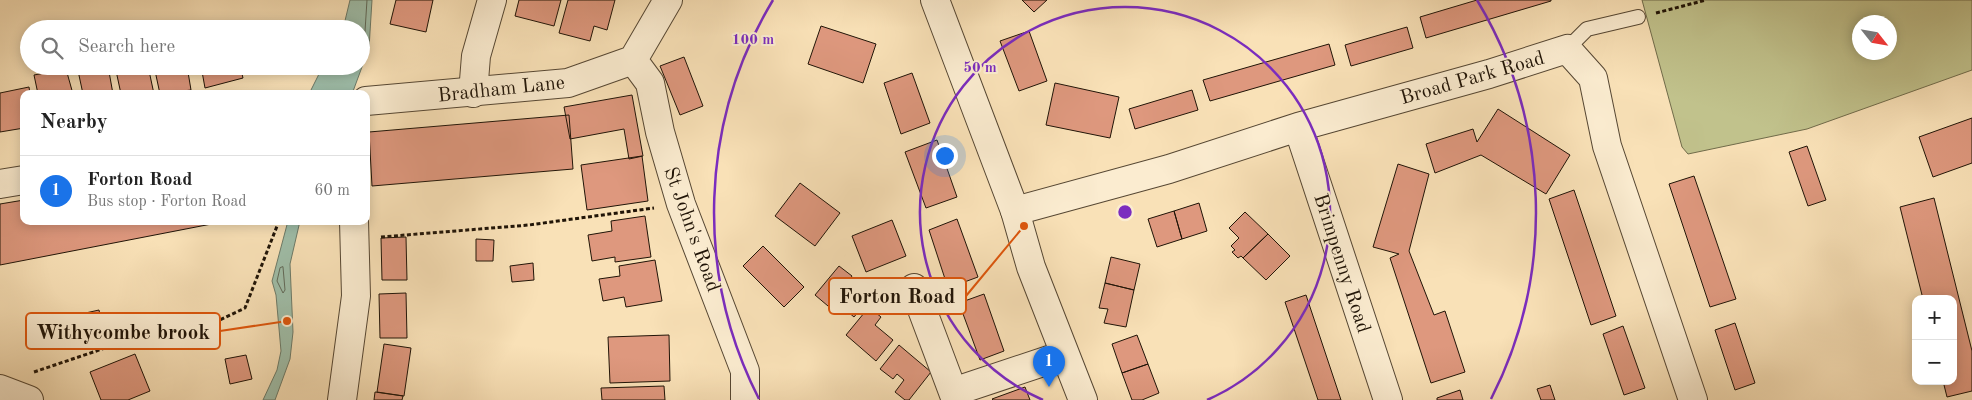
<!DOCTYPE html>
<meta charset="utf-8">
<style>
:root{--surface:#fff;--page:#f2f2f2;--text:#222;--muted:#767676;--line:#e0e0e0;--accent:#1a73e8}
body{margin:0;font-family:"Old Standard TT",serif;background:var(--page);color:var(--text)}
.controls{position:absolute;right:15px;bottom:15px;display:grid;overflow:hidden;border-radius:10px;box-shadow:0 2px 12px #0003}
.controls button{width:45px;height:45px;display:grid;place-items:center;padding:0;border:0;border-bottom:1px solid var(--line);background:var(--surface);color:var(--text);font:25px sans-serif}
.compass{position:absolute;left:1852px;top:15px;width:45px;height:45px;border-radius:50%;background:var(--surface);box-shadow:0 2px 12px #0003;rotate:121deg}
.you{position:absolute;left:944px;top:155px;width:18px;height:18px;margin:-12px;border:4px solid #fff;border-radius:50%;background:#1a73e8;box-shadow:0 0 0 8px #1a73e833}
.badge{display:grid;place-items:center;width:32px;height:32px;border-radius:50%;background:var(--accent);color:#fff;font-size:16px;font-weight:700}
.pin{position:absolute;translate:-50% -41px;filter:drop-shadow(0 1px 2px #0008)}
.pin::after{content:'';position:absolute;top:26px;width:18px;height:15px;background:inherit;clip-path:polygon(0 0,100% 0,50% 100%)}
.list{margin:0;padding:0;list-style:none}
h2{display:flex;justify-content:space-between;align-items:center;height:65px;margin:0;padding:0 20px;font-size:21px}
h2 small{font-size:16px;font-weight:400;color:var(--muted)}
.list li{display:grid;grid-template-columns:32px 1fr auto;gap:15px;align-items:center;box-sizing:border-box;height:70px;padding:0 20px;border-top:1px solid var(--line)}
.list b{display:block;font-size:19px;white-space:nowrap}
.list p{margin:0;font-size:16px;white-space:nowrap;color:var(--muted)}
.list em{font-size:16px;font-style:normal;color:var(--muted)}
.icon{flex:none;width:28px;height:28px;fill:none;stroke:currentColor;stroke-width:2;stroke-linecap:round;stroke-linejoin:round}
.map{position:relative;flex:none;width:1972px;height:400px;overflow:hidden}
.search{position:absolute;background:var(--surface);box-shadow:0 2px 12px #0003;left:20px;top:20px;width:350px;height:55px;display:flex;align-items:center;gap:12px;box-sizing:border-box;padding:0 18px;border-radius:28px;color:var(--muted);font-size:19px}
.panel{position:absolute;background:var(--surface);box-shadow:0 2px 12px #0003;left:20px;top:90px;width:350px;height:135px;border-radius:10px}
.map>svg:first-child{display:block}
</style>
<div class="map">
<svg width="1972" height="400" viewBox="0 0 1972 400">
<rect width="100%" height="100%" fill="#f9e1b7"/>
<filter id="stains"><feTurbulence type="fractalNoise" baseFrequency=".004" numOctaves="4"/><feColorMatrix values="0 0 0 0 .2 0 0 0 0 .09 0 0 0 0 .02 0 0 0 .5 -.17"/></filter>
<radialGradient id="worn" r=".72"><stop offset=".6" stop-color="#630" stop-opacity="0"/><stop offset="1" stop-color="#630" stop-opacity=".3"/></radialGradient>
<path fill="#c1c28c" stroke="#706b4a" fill-rule="evenodd" d="M1642,0H1972V70L1807,129L1688,154L1682,147ZM1860,22H1890V52H1860Z"/>
<path fill="#9fbea9" stroke="#6c7a68" d="M350,0H372L369,48L352,94H309L323,66H361V29H343Z
M288,221H300L290,264L293,332L290,359L275,400H263L277,370L281,351L276,295L272,281Z"/>
<g fill="none" stroke-linecap="round" stroke-linejoin="round">
<path stroke="#606958" stroke-width="1" d="M361,54L364,47L367,0
M283,267L285,290L283,293L277,281L280,268Z"/>
</g>
<path fill="#de987e" stroke="#201407" d="M396,0H433L426,32L390,24Z
M519,0H561L554,26L515,16Z
M568,0H615L607,30L594,26L590,41L559,33Z
M1022,0H1047L1034,12Z
M1477,0H1551V1L1426,38L1420,17Z
M821,26L876,44L863,83L808,64Z
M1407,27L1413,48L1351,66L1345,45Z
M1029,31L1047,81L1019,91L1000,41Z
M1329,44L1335,65L1210,101L1203,80Z
M684,57L703,106L680,115L660,66Z
M77,66H108L113,94H83Z
M115,66H148L154,94H121Z
M154,66H187L191,90L160,94Z
M201,66H240L243,78L205,88Z
M66,69L73,94H38L34,75Z
M912,73L930,123L901,134L884,83Z
M1055,83L1119,97L1110,138L1046,125Z
M29,87L30,94H24V128L0,132V93Z
M1192,90L1198,110L1135,129L1129,109Z
M632,95L643,156L629,159L624,129L570,139L564,107Z
M1498,109L1570,155L1546,194L1481,155L1435,173L1426,144L1473,129L1477,142Z
M569,115L573,169L372,186L369,132Z
M1972,118V163L1933,177L1919,137Z
M937,140L957,197L926,208L905,152Z
M1807,146L1826,200L1808,206L1789,152Z
M642,156L648,201L587,210L581,165Z
M1398,164L1429,174L1409,251L1434,315L1445,311L1465,372L1431,383L1390,258L1399,254L1373,247Z
M1694,176L1736,299L1710,307L1669,184Z
M800,183L840,213L815,246L775,216Z
M1574,190L1616,316L1591,325L1549,199Z
M1934,198L1972,351V391L1947,397L1943,381H1953V299H1923L1900,207Z
M24,200V221H227L0,265V204Z
M1199,203L1207,231L1182,239L1174,211Z
M1174,211L1182,239L1157,247L1148,219Z
M1245,212L1268,234L1243,258L1241,256L1238,258L1232,252L1235,250L1231,246L1239,238L1229,228Z
M645,216L651,257L615,262V257L592,261L588,235L612,231L611,221Z
M957,219L978,277L948,288L929,230Z
M892,220L906,256L866,272L852,236Z
M1268,234L1290,256L1266,280L1243,258Z
M406,237L407,280H382L381,238Z
M476,239L494,240L493,261H476Z
M763,246L804,287L784,307L743,266Z
M1111,257L1140,264L1134,290L1105,283Z
M655,260L662,301L626,307L624,297L603,301L599,279L620,276L619,266Z
M533,263L534,280L512,282L510,266Z
M839,266L852,276L848,282L868,300L854,317L834,300L828,306L815,295Z
M1105,283L1134,290L1126,327L1104,323L1108,309L1099,308Z
M406,293L407,338H380L379,294Z
M984,294L1004,351L980,360L959,303Z
M1306,295L1341,400H1318L1285,302Z
M869,307L881,317L875,325L893,340L876,361L846,335Z
M99,310L106,346L87,349L81,314Z
M1735,323L1755,383L1735,390L1715,330Z
M1623,326L1645,388L1624,395L1603,334Z
M669,335L670,381L610,383L608,337Z
M1137,335L1148,364L1122,373L1112,344Z
M384,344L411,348L404,396L377,392Z
M899,345L931,372L909,400H905L895,392L904,380L897,374L893,379L880,369Z
M135,354L150,391L128,400H101L90,372Z
M246,355L252,379L230,384L225,359Z
M1148,364L1159,393L1142,400H1132L1122,373Z
M1550,385L1555,400H1541L1537,389Z
M664,386L665,400H602L601,388Z
M1025,387L1030,400H993L992,399Z
M1460,390L1463,400H1437V398Z
M375,392L403,396L402,400H374Z"/>
<g fill="none" stroke-linecap="round" stroke-linejoin="round">
<defs>
<path id="service" d="M1567,49L1587,29L1638,17"/>
<path id="minor" d="M473,93L476,56L492,0
M1298,127L1388,400
M1015,211L1169,169L1298,127L1489,74L1567,49L1593,78L1607,146L1693,400
M914,288L956,400
M0,389L29,400
M953,392L1064,355
M342,400L356,296L354,221"/>
<path id="tertiary" d="M935,0L1015,211L1031,267L1083,400
M633,60L650,83L660,132L681,204L745,371V400
M633,60L668,0
M366,101L568,83L633,60
M0,184L24,180"/>
</defs>
<use href="#service" stroke="#564733" stroke-width="16"/>
<use href="#minor" stroke="#564733" stroke-width="30"/>
<use href="#tertiary" stroke="#564733" stroke-width="30"/>
<path stroke="#201407" stroke-width="3" stroke-dasharray="4 2.5" stroke-linecap="butt" d="M1656,13L1706,0
M381,237L529,225L654,208
M34,372L117,344L190,334L245,308L279,221"/>
<use href="#service" stroke="#fbecd0" stroke-width="14"/>
<use href="#minor" stroke="#fbecd0" stroke-width="28"/>
<use href="#tertiary" stroke="#fbecd0" stroke-width="28"/>
</g>
<g fill="none" stroke="#7b2cbf" stroke-width="2.5">
<path d="M1043 400A205 205 0 1 1 1207 400"/>
<path d="M759 399A411 411 0 0 1 773 0M1477 0A411 411 0 0 1 1491 399"/>
</g>
<g text-anchor="middle" stroke-width="4" stroke-linejoin="round" paint-order="stroke">
<g font-size="20" fill="#201407" stroke="#fbecd0">
<text transform="translate(1472 77) rotate(-16)" y="7">Broad Park Road</text>
<text transform="translate(501 88) rotate(-6)" y="7">Bradham Lane</text>
<text transform="translate(693 229) rotate(70)" y="7">St John's Road</text>
<text transform="translate(1343 263) rotate(72)" y="7">Brimpenny Road</text>
</g>
</g>
<circle cx="1125" cy="212" r="8" fill="#7b2cbf" stroke="#fbecd0" stroke-width="2.5"/>
<g font-size="15" text-anchor="middle" font-weight="bold" fill="#7b2cbf" stroke="#fbecd0" stroke-width="4" stroke-linejoin="round" paint-order="stroke">
<text x="753" y="44">100 m</text>
<text x="980" y="72">50 m</text>
</g>
<path fill="none" stroke="#de560c" stroke-width="2" d="M1024 226L966 296M287 321L220 331"/>
<g fill="#de560c" stroke="#fbecd0" stroke-width="2">
<circle cx="1024" cy="226" r="5"/>
<circle cx="287" cy="321" r="5"/>
</g>
<g fill="#fbecd0" stroke="#de560c" stroke-width="2">
<rect x="829" y="278" width="137" height="36" rx="5"/>
<rect x="26" y="313" width="194" height="36" rx="5"/>
</g>
<g font-size="21" text-anchor="middle" font-weight="bold" fill="#201407">
<text x="897" y="303">Forton Road</text>
<text x="123" y="339">Withycombe brook</text>
</g>
<rect width="100%" height="100%" filter="url(#stains)"/>
<rect width="100%" height="100%" fill="url(#worn)"/>
</svg>
<div class="controls">
<button>+</button>
<button>−</button>
</div>
<svg class="compass" viewBox="-18 -18 36 36"><path d="M0-13l5 13h-10z" fill="#e53935"/><path d="M0 13l5-13h-10z" fill="#767676"/></svg>
<div class="you"></div>
<div class="pin badge" style="left:1049px;top:387px">1</div>
<div class="search"><svg class="icon" aria-label="search" viewBox="0 0 24 24"><circle cx="10" cy="10" r="6"/><path d="M15 15l6 6"/></svg>Search here</div>
<section class="panel">
<h2>Nearby<small></small></h2>
<ul class="list">
<li><span class="badge">1</span><div><b>Forton Road</b><p>Bus stop · Forton Road</p></div><em>60 m</em></li>
</ul>
</section>
</div>
